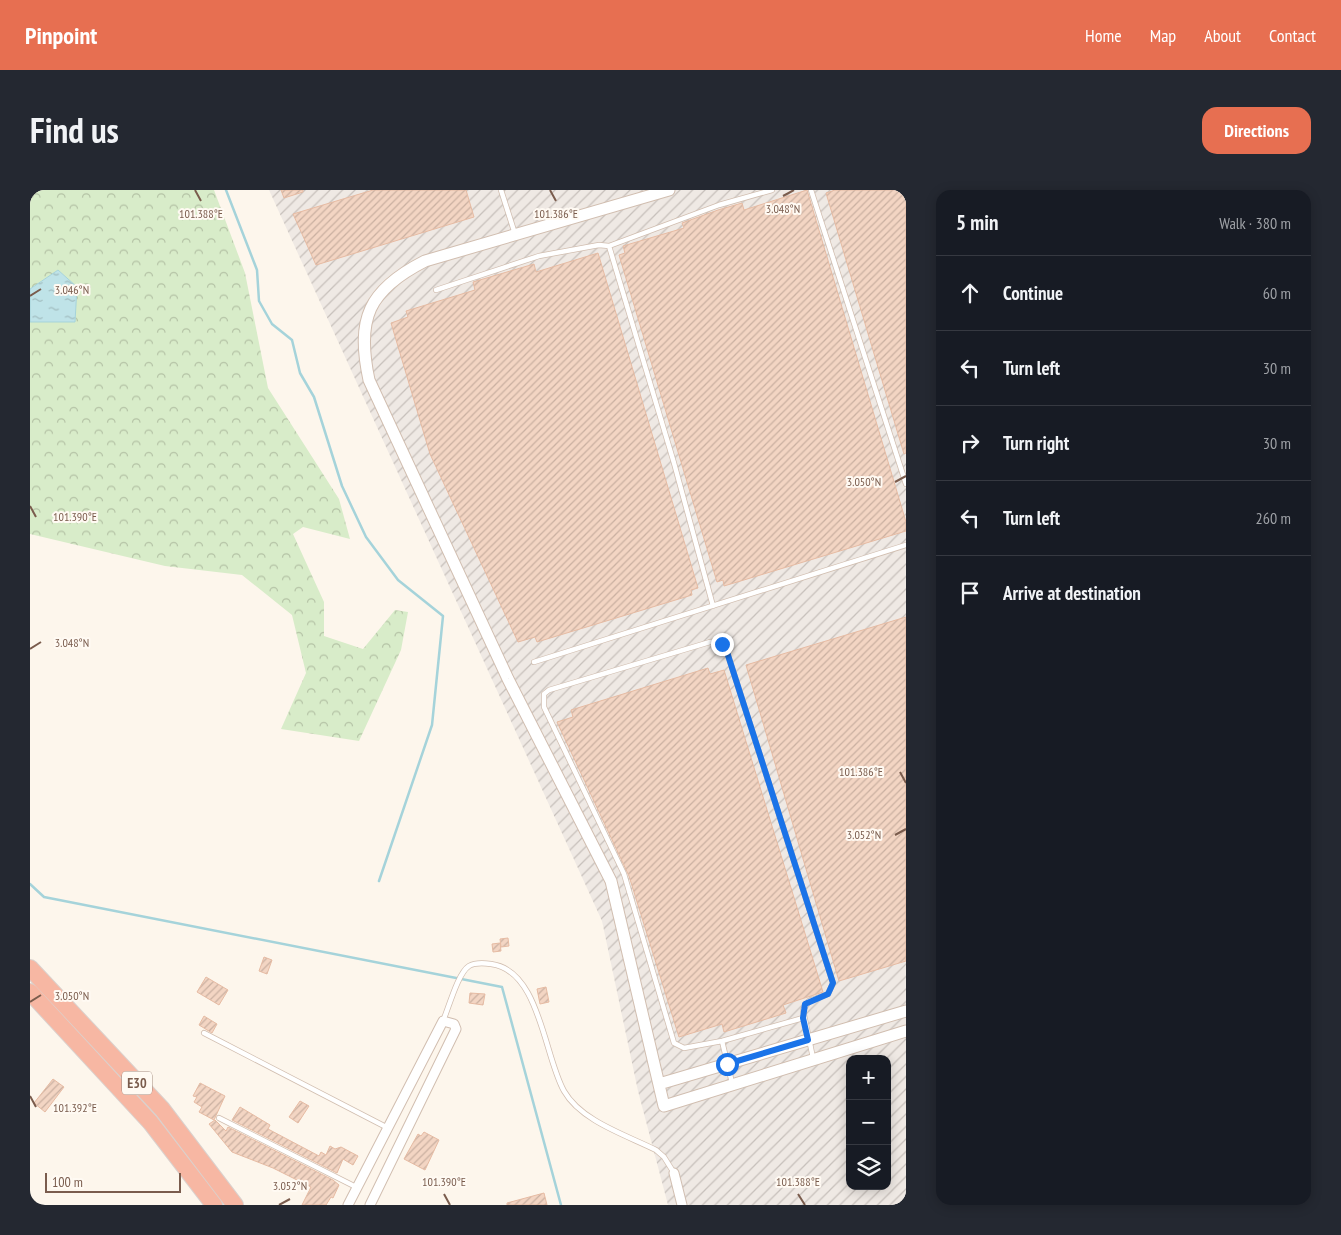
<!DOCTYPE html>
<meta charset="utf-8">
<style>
:root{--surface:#171b24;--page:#242831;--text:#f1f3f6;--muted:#9ea1a6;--line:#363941;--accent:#e76f51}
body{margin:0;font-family:"PT Sans Narrow",sans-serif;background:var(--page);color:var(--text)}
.controls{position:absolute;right:15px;bottom:15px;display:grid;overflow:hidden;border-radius:10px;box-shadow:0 2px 12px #0003}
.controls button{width:45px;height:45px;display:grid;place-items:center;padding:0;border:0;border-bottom:1px solid var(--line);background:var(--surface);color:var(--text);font:25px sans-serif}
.scale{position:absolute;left:15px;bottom:12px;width:136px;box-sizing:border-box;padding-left:5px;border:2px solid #7a5c4d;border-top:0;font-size:14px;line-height:18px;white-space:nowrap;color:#7a5c4d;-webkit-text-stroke:4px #fffaf3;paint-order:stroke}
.stop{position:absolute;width:15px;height:15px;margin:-11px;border:4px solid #1a73e8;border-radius:50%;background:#fff}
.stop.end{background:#1a73e8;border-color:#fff;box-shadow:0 1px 5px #0008}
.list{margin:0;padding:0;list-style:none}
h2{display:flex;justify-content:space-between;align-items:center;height:65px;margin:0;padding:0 20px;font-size:21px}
h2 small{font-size:16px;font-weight:400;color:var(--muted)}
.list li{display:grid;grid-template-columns:32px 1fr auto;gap:15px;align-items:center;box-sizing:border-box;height:75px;padding:0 20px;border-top:1px solid var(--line)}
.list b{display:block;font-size:19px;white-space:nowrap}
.list em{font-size:16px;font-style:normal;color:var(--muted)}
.icon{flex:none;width:28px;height:28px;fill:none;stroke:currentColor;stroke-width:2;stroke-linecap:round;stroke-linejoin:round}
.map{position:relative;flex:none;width:876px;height:1015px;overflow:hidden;border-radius:15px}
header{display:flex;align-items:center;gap:30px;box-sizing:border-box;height:70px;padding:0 25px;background:var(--accent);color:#fff}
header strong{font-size:24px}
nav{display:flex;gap:28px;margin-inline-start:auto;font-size:18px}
.intro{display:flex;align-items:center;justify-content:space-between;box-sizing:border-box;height:120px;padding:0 30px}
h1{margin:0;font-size:35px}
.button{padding:12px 22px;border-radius:15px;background:var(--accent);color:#fff;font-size:18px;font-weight:700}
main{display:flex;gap:30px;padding:0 30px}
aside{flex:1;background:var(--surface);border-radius:15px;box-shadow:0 2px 12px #0003}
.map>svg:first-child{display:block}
</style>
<header>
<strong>Pinpoint</strong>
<nav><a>Home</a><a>Map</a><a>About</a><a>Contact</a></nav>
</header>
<div class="intro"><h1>Find us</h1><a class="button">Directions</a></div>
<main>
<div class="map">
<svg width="876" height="1015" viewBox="0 0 876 1015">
<defs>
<pattern id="industrial-furrows" width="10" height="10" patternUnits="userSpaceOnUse" patternTransform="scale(1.25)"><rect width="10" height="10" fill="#efe9e4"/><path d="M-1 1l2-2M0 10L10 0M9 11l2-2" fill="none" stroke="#c7c0bb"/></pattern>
<pattern id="forest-crowns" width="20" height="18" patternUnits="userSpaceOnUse" patternTransform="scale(1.25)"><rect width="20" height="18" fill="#d8ecc9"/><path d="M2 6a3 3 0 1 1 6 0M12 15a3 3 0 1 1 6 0" fill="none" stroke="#b4c2a5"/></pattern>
<pattern id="water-ripples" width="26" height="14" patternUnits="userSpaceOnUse" patternTransform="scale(1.25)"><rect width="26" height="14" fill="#bfe3e8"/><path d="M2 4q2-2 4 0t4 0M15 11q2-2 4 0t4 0" fill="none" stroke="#a0bbbe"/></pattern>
<pattern id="building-hatch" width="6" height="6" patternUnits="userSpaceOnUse" patternTransform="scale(1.25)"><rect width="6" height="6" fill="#f3d5c3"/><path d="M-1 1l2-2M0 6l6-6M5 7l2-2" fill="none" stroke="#cab0a1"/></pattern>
</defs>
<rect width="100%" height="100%" fill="#fdf6ec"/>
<path fill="url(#industrial-furrows)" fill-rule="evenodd" d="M239,0H876V1015H638L608,901L572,731ZM820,869H857V996H820Z"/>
<path fill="url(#forest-crowns)" d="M0,0H184L215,83L238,198L309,309L320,349L273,337L263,344L294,412V446L333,459L365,420L378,422L371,460L329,551L251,539L276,483L262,425L212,385L135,376L0,344V132H45L47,97L28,80L0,99Z"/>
<path fill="url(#water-ripples)" stroke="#a5d3da" d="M28,80L47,97L45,132H0V99Z"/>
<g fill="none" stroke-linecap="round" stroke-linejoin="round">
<path stroke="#a5d3da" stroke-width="2.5" d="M196,0L227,80L229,111L242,134L262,150L270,183L284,207L312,296L336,347L368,390L413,426L402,535L349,691
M0,694L14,707L472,797L531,1015"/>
</g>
<path fill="url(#building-hatch)" stroke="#e6bba3" d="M251,0H273V2L254,8Z
M343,0H436L444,27L286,75L263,24Z
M777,0L876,332V341L694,396L693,390L687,392L589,65L595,63L593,56L654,38L652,33L688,20L712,13L714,20Z
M805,0H876V263L874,264L796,3Z
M568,63L668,398L661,400L662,405L507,452L505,447L488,452L400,264L361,133L378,127L376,121L445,100L443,92L504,74L506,82Z
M876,427V771L809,791L716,475Z
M678,478L680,484L694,480L793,802L753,815L756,823L694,842L692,834L649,847L599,686L527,532L543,527L541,520Z
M478,748L479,756L471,757L470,749Z
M470,753L471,761L463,762L462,754Z
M234,767L242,770L237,784L229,781Z
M176,787L198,800L189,815L167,802Z
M516,797L519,812L510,814L507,799Z
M440,803L455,804L453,815L439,813Z
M174,826L187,834L182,843L169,835Z
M23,889L34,897L15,922L4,913Z
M170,893L195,906L184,930L169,922L172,917L164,912L167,907L163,906Z
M270,911L279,916L268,933L259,927Z
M210,917L240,935L238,939L289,966L291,962L296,965L300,956L305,959L311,957L328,966L323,975L313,969L307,983L202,930Z
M185,930L196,941L198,937L303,990L309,995L303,1008L301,1007L296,1015H272L281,997L243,978L202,962L179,934Z
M394,942L409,950L395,980L374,969L388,944L391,946Z
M514,1003L517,1015H477V1013Z"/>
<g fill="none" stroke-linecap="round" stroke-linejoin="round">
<defs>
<path id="service" d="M471,0L485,44
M781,0L876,294
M579,56L689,15L742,0
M406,100L509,66L569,55L579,56L644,273L683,416
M504,472L876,355
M773,828L692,851L654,858L644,853L594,684L514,517V504L519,500L680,452L688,451L696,459L803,793L798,804L779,811L773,820L783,868
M413,831C419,817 428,783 439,776C446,772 454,773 461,774C510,780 514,866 534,901C551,931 596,945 626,960L634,967L644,983
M174,843L356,937
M692,851L702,893
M189,928L326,997"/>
<path id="minor" d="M644,983L652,1015
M318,1015L413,831L424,834L426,839L340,1015"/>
<path id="tertiary" d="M639,0L395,71C338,100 326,129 339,190L478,489L581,691L634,916L876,841
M629,894L876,821"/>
<path id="motorway" d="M0,778L132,919L205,1015
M0,802L121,933L184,1015"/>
</defs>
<use href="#service" stroke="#d1beb0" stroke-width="6"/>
<use href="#minor" stroke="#d1beb0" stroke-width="11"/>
<use href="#tertiary" stroke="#d1beb0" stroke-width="13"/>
<use href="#motorway" stroke="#dad1cd" stroke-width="18"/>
<use href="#service" stroke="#fff" stroke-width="4.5"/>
<use href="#minor" stroke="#fff" stroke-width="9"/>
<use href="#tertiary" stroke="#fff" stroke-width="11"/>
<use href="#motorway" stroke="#f7b7a3" stroke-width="16"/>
</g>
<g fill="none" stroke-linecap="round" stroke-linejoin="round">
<path stroke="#1a73e8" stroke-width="6" d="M692,454L696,459L803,793L798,804L775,814L773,828L778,850L697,874"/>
</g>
<path fill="none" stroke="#7a5c4d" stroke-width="2" d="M165,0L171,11M520,0L526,11M753,6L764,0M0,106L11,99M865,292L876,286M0,316L6,327M0,459L11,452M870,582L876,593M865,645L876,639M0,812L11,805M0,906L6,917M414,1004L420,1015M768,1004L775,1015M249,1015L260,1009"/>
<g text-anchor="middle" stroke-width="4" stroke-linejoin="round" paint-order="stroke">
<rect fill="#fffaf3" stroke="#a28b7f" stroke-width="1" x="92" y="881.5" width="30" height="23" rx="4"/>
<g font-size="14" font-weight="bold" fill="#7a5c4d">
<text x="107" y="898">E30</text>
</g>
</g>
<g font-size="12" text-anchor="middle" fill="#7a5c4d" stroke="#fffaf3" stroke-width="4" stroke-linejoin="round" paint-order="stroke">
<text x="753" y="23">3.048°N</text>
<text x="171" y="28">101.388°E</text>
<text x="526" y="28">101.386°E</text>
<text x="42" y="104">3.046°N</text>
<text x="834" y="296">3.050°N</text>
<text x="45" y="331">101.390°E</text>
<text x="42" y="457">3.048°N</text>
<text x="831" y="586">101.386°E</text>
<text x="834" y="649">3.052°N</text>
<text x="42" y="810">3.050°N</text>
<text x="45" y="922">101.392°E</text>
<text x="414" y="996">101.390°E</text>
<text x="768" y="996">101.388°E</text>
<text x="260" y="1000">3.052°N</text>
</g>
</svg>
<div class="controls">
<button>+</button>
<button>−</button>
<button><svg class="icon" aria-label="layers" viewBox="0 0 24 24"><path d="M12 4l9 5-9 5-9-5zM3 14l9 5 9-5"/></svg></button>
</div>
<div class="scale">100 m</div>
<div class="stop" style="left:697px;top:874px"></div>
<div class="stop end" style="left:692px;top:454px"></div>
</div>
<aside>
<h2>5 min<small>Walk · 380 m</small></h2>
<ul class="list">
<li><svg class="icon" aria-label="ahead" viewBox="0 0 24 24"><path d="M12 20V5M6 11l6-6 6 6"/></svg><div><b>Continue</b></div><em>60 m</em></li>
<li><svg class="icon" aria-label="left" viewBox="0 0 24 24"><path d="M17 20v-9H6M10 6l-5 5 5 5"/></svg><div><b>Turn left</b></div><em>30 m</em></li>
<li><svg class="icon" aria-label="right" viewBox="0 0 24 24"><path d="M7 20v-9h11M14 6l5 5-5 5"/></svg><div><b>Turn right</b></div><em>30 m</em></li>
<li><svg class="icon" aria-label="left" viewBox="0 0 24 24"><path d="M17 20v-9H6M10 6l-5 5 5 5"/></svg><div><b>Turn left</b></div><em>260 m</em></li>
<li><svg class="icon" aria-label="arrive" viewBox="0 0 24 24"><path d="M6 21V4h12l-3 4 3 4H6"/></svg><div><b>Arrive at destination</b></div></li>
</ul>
</aside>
</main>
